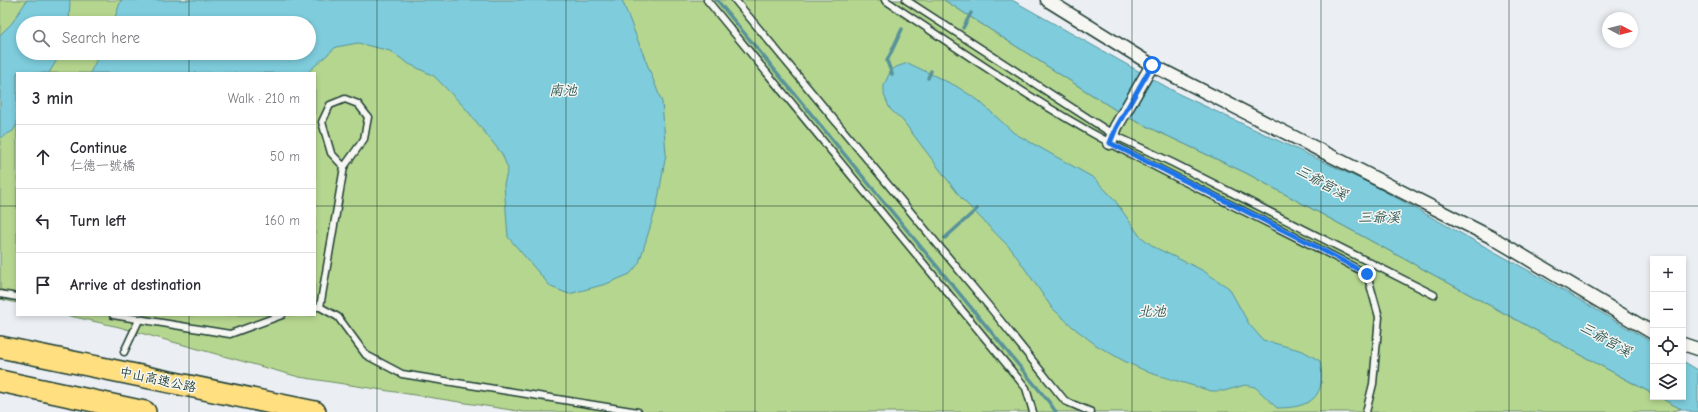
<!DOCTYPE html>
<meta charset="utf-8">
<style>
:root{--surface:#fff;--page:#f7f7f7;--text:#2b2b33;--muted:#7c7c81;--line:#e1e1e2}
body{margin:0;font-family:"Comic Neue","LXGW WenKai TC",sans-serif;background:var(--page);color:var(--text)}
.controls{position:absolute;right:12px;bottom:12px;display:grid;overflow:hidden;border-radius:0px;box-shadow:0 2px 6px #0003}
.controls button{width:36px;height:36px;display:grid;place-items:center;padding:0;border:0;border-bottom:1px solid var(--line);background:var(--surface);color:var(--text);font:20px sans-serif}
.compass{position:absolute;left:1602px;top:12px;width:36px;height:36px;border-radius:50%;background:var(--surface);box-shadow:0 2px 6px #0003;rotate:97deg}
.stop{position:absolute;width:12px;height:12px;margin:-9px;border:3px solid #1a73e8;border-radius:50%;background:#fff}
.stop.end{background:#1a73e8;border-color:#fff;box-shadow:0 1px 4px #0008}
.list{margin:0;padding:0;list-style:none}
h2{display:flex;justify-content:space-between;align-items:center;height:52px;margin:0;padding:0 16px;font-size:17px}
h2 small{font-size:13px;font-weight:400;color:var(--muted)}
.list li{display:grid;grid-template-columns:26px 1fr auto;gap:12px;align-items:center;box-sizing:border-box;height:64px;padding:0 16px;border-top:1px solid var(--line)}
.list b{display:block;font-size:15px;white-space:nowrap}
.list p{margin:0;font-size:13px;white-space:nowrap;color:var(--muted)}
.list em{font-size:13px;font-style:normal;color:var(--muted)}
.icon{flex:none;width:22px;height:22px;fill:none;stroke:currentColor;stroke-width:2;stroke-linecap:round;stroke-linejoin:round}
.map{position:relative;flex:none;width:1698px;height:412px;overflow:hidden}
.search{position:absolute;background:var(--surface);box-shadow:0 2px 6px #0003;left:16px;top:16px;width:300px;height:44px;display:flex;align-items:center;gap:10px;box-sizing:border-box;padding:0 14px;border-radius:22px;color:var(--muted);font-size:15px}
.panel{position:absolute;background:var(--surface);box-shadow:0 2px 6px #0003;left:16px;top:72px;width:300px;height:244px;border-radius:0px}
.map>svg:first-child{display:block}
</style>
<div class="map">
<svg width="1698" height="412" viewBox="0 0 1698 412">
<rect width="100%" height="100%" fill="#ebeff3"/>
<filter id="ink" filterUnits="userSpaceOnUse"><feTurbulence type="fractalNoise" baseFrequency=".025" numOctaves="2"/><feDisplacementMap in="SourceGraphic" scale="8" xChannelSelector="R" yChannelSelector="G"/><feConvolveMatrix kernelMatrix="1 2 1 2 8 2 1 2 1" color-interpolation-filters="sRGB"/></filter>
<g filter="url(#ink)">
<path fill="#b5d68f" stroke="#6a8a62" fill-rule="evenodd" d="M0,0H944L1125,116L1246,173L1653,394V397H1659L1681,409L1669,412H524L299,377L119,327L66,315H315V73H17V303L0,299ZM23,23H309V53H23Z"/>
<path fill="#7eccdc" stroke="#589399" d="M27,0H70L69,23H23V53H61L49,73H17V124L13,131L0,138V35L12,23Z
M121,0H622L662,102L666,154L657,205L639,263L630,274L606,284L569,294L551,287L508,237L504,184L508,169L502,154L466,109L434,76L409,64L390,51L358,43L336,47L307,73H90L100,53H309V23H113Z
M944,0H1012L1181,95L1371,184L1544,279L1653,343V394L1246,173L1125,116Z
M908,63L956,86L978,100L1014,133L1094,178L1114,199L1139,235L1154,247L1202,270L1229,288L1249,324L1263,340L1303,351L1320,361C1327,397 1311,408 1277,408L1255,387L1245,385L1224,391H1211L1150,373L1124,361L1096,345L1074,328L1052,308L1012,250L962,199L903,121L890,109L884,95V85L890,72L896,67Z
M1683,361L1698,370V412C1683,412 1672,404 1659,397H1683Z"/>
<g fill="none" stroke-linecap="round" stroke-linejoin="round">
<path stroke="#589399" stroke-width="3.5" d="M717,0L1049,402L1056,412
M963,28L971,13
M892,74L887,61L902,29
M928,78L931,71
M945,238L977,209"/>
<defs>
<path id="service" d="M707,0L1026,388L1033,412
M735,0L992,310L1065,401L1091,412
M885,0C959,49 1032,101 1110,143C1195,189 1282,228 1367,274L1379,317L1373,384L1366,412
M906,0L1114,135L1173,163L1434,295
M0,294L17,297
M315,307H320L338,317L366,355L402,374L638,412
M320,307L344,167L364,139L368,117L358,104L345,99L330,105L322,122L331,153L344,167
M113,315L230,334L282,315
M124,352L139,320"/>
<path id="minor" d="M1047,0L1152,65L1493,238L1653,333
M1110,143L1116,127L1152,65
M1683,344L1698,349"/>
<path id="motorway" d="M0,347L315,412
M0,381L145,412"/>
</defs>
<use href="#service" stroke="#1f3d34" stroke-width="9"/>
<use href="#minor" stroke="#1f3d34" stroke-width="15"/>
<use href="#motorway" stroke="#1f3d34" stroke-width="24"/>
<use href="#service" stroke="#f6f6f2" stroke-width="6"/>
<use href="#minor" stroke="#f6f6f2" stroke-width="12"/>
<use href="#motorway" stroke="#ffdf80" stroke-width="21"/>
</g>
</g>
<g fill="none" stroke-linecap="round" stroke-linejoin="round" filter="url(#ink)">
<path stroke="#1a73e8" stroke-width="5" d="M1152,65L1116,128L1110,143L1315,246L1367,274"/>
</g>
<path fill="none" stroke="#1f3d34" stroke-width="1" stroke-opacity="0.55" d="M189,0V23M377,0V412M566,0V412M755,0V412M943,0V412M1132,0V412M1321,0V412M1509,0V412M189,53V73M0,206H17M315,206H1698M189,315V412"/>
<g text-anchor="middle" stroke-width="3" stroke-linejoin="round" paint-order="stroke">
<g font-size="13" fill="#1f3d34" stroke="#f6f6f2">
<text transform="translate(158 379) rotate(12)" y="5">中山高速公路</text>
</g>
<g font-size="14" font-style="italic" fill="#325a56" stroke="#f6f6f2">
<text x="563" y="95">南池</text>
<text transform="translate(1322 182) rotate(29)" y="5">三爺宮溪</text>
<text x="1379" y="222">三爺溪</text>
<text x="1152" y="316">北池</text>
<text transform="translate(1606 339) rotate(29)" y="5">三爺宮溪</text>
</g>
</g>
</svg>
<div class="controls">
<button>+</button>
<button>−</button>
<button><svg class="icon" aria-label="locate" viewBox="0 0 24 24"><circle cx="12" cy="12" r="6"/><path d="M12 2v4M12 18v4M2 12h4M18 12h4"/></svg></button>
<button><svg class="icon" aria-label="layers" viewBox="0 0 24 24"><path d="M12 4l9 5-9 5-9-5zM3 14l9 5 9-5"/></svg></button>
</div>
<svg class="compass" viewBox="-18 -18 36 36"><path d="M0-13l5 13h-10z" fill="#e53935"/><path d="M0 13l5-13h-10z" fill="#7c7c81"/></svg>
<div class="stop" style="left:1152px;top:65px"></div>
<div class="stop end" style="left:1367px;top:274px"></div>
<div class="search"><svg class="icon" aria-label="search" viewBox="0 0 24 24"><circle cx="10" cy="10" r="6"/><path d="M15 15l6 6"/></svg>Search here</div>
<section class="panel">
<h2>3 min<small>Walk · 210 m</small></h2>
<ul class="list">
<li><svg class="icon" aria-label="ahead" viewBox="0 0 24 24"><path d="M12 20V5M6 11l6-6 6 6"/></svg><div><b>Continue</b><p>仁德一號橋</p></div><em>50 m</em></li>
<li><svg class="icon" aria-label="left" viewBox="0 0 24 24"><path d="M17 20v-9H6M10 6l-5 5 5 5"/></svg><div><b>Turn left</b></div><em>160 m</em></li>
<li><svg class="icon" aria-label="arrive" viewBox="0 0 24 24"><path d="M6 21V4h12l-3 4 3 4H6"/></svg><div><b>Arrive at destination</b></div></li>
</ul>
</section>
</div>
